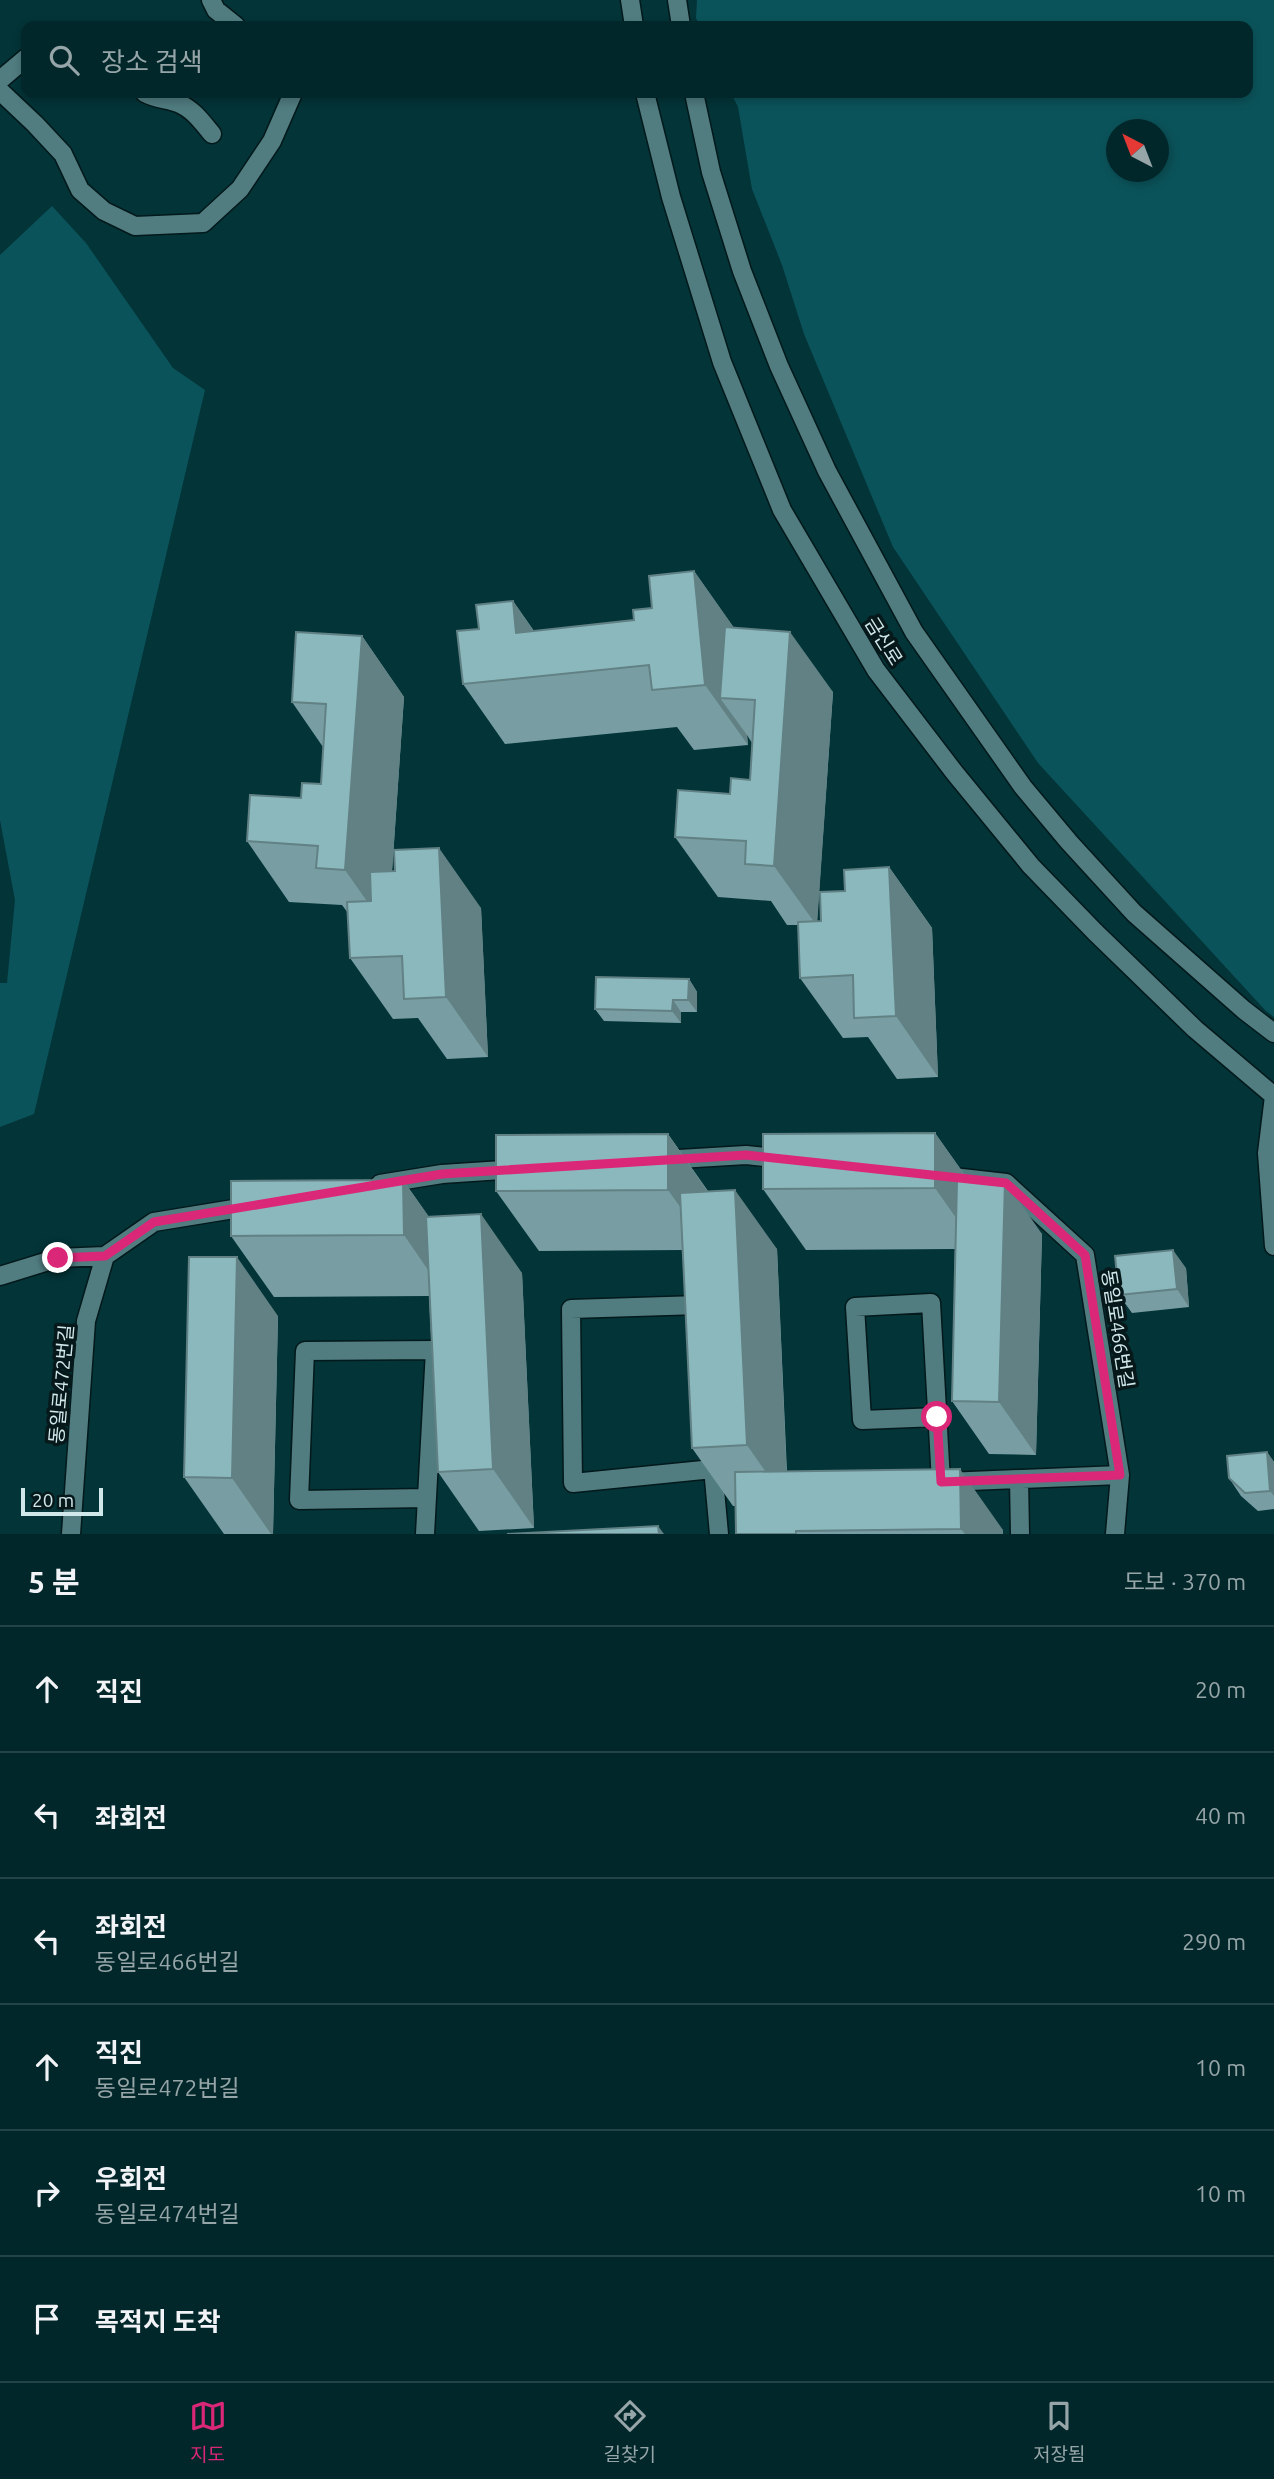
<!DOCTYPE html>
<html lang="ko">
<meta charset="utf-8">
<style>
:root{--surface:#02272a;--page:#0c2f32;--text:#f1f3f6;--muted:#96a5a8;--line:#234447;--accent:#db2777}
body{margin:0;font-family:Ubuntu,"Noto Sans KR",sans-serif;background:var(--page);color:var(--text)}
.compass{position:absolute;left:1106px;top:119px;width:63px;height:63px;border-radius:50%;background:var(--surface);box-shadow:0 4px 10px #0003;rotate:318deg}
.scale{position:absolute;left:21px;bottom:18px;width:82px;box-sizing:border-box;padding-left:7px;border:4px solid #d1e8ea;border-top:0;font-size:19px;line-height:24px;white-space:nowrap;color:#d1e8ea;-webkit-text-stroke:5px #06181a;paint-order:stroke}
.stop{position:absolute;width:21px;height:21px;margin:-16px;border:5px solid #db2777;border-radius:50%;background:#fff}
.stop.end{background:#db2777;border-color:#fff;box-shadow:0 2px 7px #0008}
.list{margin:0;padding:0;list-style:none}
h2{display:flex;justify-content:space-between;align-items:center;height:91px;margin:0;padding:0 28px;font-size:30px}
h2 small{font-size:23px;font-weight:400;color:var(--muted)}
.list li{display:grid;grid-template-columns:46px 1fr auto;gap:21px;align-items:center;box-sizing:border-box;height:126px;padding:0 28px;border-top:2px solid var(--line)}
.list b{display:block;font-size:26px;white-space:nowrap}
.list p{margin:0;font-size:23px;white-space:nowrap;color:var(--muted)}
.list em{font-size:23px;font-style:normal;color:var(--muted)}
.icon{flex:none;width:38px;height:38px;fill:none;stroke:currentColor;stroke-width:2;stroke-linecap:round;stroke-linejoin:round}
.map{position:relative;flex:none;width:1274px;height:1534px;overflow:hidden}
.search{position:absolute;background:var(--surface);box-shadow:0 4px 10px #0003;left:21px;right:21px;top:21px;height:77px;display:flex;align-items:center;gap:18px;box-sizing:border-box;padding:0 24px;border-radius:14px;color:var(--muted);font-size:26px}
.sheet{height:847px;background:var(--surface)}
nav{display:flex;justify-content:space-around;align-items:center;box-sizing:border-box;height:98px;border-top:2px solid var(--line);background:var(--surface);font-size:19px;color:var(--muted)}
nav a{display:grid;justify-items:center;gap:4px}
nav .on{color:var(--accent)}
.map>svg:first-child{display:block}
</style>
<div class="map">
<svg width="1274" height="1534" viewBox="0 0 1274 1534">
<rect width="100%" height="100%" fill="#033438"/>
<path fill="#0b535a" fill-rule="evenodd" d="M697,0H1274V1017L1265,1010L1038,763L893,547L804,334L782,265L752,189L738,107L731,93H1248V26H700L696,18ZM1116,130H1158V172H1116Z
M52,206L86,243L173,368L205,390L34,1114L0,1127V983H7L15,900L0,820V255Z"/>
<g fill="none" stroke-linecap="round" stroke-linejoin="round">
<defs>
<path id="minor" d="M211,0L216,10L236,26
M630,0L634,26
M677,0L681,26
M0,80L26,58
M0,91L35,124L63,154L80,190L104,211L135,226L203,223L240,189L272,141L293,93
M145,93C156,99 167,99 178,103C193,109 202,122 212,134
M645,93L671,197L722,362L782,510L876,670L954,772L1031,866L1095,932L1195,1029L1274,1096
M694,93L711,172L742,271L779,366L827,471L914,632L1023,787L1069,842L1134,913L1244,1010L1274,1033
M1274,1096L1267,1153L1274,1246
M662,1160L746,1155L784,1159
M944,1176L1006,1183L1085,1255L1120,1475L1115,1534
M380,1184L442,1174L519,1169
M0,1276L58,1258L105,1256
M700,1314L699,1305L571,1309L573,1483L713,1469
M938,1417L862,1420L855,1307L931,1303L941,1482
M712,1457L719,1534
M1019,1479L1020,1534
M946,1482L1120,1475
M71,1534L86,1321L105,1256L154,1222L252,1206
M425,1534L435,1350L305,1351L299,1500L427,1498"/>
</defs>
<use href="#minor" stroke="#03191b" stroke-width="21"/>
<use href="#minor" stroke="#517d81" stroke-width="18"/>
</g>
<path fill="#789ea3" d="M694,571L734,628L833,692L817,921H821L845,891L889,867L932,928L938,1077L897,1079L868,1037L843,1038L800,978L798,925H787L771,901L718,897L675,837L750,780L752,743L747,735L748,745L694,750L677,727L505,744L463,684L479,629L513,601L534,631L634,620L652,608Z
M362,636L404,697L392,871L481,908L488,1057L447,1059L418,1018L393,1019L350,958L348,913L342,905L289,902L247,841L321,784L323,747L292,702Z
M689,979L697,992V1012H681V1023L604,1021L595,1009Z
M935,1133L969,1181L1042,1234L1036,1455L989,1454L952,1401L955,1249L806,1250L763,1189Z
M668,1134L708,1191L777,1249L787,1472L1003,1530V1534H736V1506H733L692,1448L683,1250L539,1251L496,1191Z
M403,1180L429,1217L522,1273L534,1528L479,1531L438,1472L429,1296L274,1297L231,1236Z
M1186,1268L1189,1307L1132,1313L1119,1295Z
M278,1316L273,1534H224L184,1477Z
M1267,1452L1274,1462V1509L1258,1511L1241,1496L1229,1478Z"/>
<path fill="#618184" d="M694,571L737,632L720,698L747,735L748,745L705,685Z
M513,601L555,661L516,633Z
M790,632L833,692L817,926L774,866Z
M362,636L404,697L388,931L345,870Z
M439,848L481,908L488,1057L446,997Z
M889,867L932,928L938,1077L896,1016Z
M689,979L697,992V1012L688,1000Z
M673,1000L681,1012V1023L672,1011Z
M935,1133L978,1194V1249L935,1188Z
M668,1134L710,1195L711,1250L668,1190Z
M403,1180L446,1241V1296L404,1235Z
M1005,1181L1042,1234L1036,1455L999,1402Z
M735,1190L777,1249L788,1504L747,1445Z
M481,1214L522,1273L534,1528L493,1469Z
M1173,1250L1186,1268L1189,1307L1177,1289Z
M237,1257L278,1316L273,1534H271L232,1478Z
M1267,1452L1274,1462V1496L1270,1491Z
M960,1469L1003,1530V1534H965L961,1529Z
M658,1526L664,1534H659Z"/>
<path fill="#8bb8bd" stroke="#618184" stroke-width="2" d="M694,571L705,685L652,690L649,665L463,684L457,631L479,629L476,605L513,601L516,633L634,620L633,610L652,608L649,576Z
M725,627L790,632L774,866L745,864L746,841L675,837L678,790L730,794L731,778L750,780L755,700L720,698Z
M296,632L362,636L345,870L316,868L318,846L247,841L250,795L301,798L302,783L321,784L326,704L292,702Z
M439,848L446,997L404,999L402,956L350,958L347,902L371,901L370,872L395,871L394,850Z
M889,867L896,1016L854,1018L853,975L800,978L798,922L821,921L820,892L845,891L844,870Z
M596,977L689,979L688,1000H673L672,1011L595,1009Z
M935,1133V1188L763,1189V1134Z
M668,1134V1190L496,1191V1135Z
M403,1180L404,1235L231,1236V1181Z
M957,1181H1005L999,1402L952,1401Z
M735,1190L747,1445L692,1448L680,1193Z
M481,1214L493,1469L438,1472L426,1217Z
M1173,1250L1177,1289L1119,1295L1115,1256Z
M189,1257H237L232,1478L184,1477Z
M1267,1452L1270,1491L1245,1493L1229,1478L1227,1456Z
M960,1469L961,1529L796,1531V1534H736L735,1472Z
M658,1526L659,1534H507Z"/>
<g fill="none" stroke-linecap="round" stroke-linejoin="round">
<path stroke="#db2777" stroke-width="9" d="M58,1258L105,1256L154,1222L442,1174L746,1155L1006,1183L1085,1255L1120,1475L941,1482L937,1417"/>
</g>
<g text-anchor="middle" stroke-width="7" stroke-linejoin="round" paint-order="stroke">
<g font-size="19" fill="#d1e8ea" stroke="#06181a">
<text transform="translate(884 641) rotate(58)" y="7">금신로</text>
<text transform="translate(1118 1329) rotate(81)" y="7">동일로466번길</text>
<text transform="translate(61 1384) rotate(-85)" y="7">동일로472번길</text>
</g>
</g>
</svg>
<svg class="compass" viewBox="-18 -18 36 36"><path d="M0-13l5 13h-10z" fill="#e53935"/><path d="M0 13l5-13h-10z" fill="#96a5a8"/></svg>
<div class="scale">20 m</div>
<div class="stop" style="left:937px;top:1417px"></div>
<div class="stop end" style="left:58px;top:1258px"></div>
<div class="search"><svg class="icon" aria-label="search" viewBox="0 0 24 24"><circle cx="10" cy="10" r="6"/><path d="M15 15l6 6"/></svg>장소 검색</div>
</div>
<section class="sheet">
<h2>5 분<small>도보 · 370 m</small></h2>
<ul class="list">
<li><svg class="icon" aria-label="ahead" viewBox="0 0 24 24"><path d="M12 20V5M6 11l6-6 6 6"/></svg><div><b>직진</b></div><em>20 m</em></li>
<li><svg class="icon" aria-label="left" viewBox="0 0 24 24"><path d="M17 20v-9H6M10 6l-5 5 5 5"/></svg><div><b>좌회전</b></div><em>40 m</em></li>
<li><svg class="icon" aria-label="left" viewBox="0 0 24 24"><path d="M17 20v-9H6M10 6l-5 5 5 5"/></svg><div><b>좌회전</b><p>동일로466번길</p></div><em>290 m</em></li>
<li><svg class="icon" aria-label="ahead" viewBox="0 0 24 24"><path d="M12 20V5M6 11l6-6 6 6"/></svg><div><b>직진</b><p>동일로472번길</p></div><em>10 m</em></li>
<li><svg class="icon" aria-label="right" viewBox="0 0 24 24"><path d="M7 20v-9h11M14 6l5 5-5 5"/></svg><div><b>우회전</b><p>동일로474번길</p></div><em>10 m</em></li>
<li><svg class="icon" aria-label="arrive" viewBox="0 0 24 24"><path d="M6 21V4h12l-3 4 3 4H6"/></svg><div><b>목적지 도착</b></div></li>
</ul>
</section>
<nav>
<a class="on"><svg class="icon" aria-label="map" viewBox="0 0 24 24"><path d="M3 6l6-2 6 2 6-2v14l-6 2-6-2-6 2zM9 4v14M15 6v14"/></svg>지도</a>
<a><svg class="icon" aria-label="directions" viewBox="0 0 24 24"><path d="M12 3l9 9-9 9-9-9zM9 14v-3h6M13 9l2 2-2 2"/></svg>길찾기</a>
<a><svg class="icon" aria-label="saved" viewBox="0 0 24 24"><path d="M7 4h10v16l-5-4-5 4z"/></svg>저장됨</a>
</nav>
